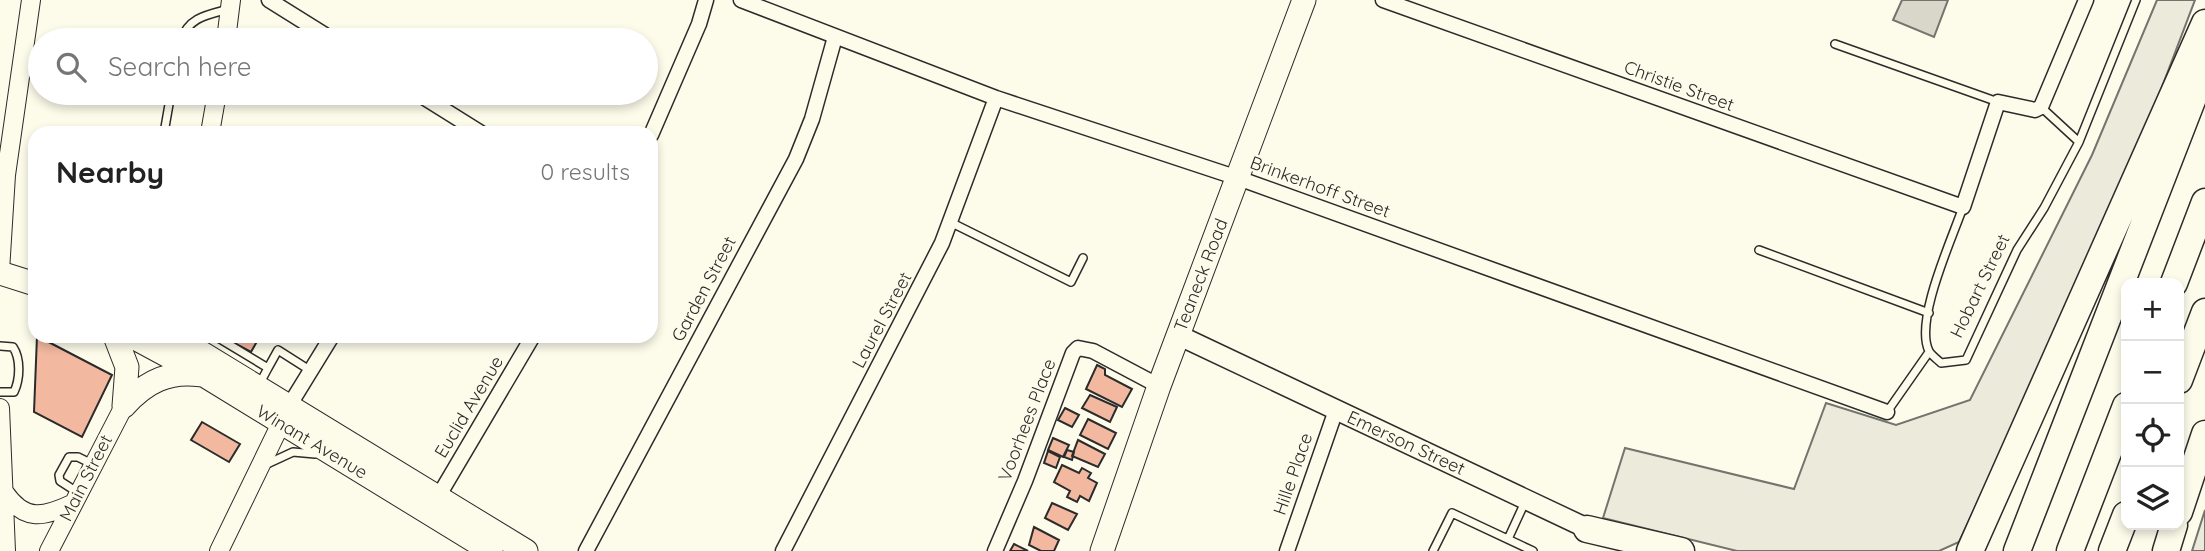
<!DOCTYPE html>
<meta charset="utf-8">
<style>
:root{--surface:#fff;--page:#f6f6f6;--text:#222;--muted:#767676;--line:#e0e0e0}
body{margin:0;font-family:Quicksand,sans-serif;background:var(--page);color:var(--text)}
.controls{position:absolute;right:21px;bottom:21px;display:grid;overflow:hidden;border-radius:14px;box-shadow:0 4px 10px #0003}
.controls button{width:63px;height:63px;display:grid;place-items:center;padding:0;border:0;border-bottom:2px solid var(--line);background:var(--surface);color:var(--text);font:35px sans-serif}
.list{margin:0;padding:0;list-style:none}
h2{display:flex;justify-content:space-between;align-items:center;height:91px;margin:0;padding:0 28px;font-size:30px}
h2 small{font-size:23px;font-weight:400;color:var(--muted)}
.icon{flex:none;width:38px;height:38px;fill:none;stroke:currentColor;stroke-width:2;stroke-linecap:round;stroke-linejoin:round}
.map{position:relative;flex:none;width:2205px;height:551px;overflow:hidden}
.search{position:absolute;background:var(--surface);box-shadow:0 4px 10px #0003;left:28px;top:28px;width:630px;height:77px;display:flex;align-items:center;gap:18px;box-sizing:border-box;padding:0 24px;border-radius:38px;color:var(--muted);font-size:26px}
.panel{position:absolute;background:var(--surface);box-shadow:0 4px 10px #0003;left:28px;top:126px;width:630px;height:217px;border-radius:21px}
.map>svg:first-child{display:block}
</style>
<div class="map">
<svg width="2205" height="551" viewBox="0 0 2205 551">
<rect width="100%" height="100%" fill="#fdfbea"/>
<path fill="#ecebdb" stroke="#74746e" stroke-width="2" d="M2157,0H2195L2127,179L1959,542L1939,551H1737L1603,518L1625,448L1794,489L1826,403L1896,425L1970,400L2092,155Z
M2205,510V551H2192Z"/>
<path fill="#d8d7c9" stroke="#74746e" stroke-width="2" d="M1902,0H1948L1934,37L1893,20Z"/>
<path fill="#f2b8a0" stroke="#2b2b2b" stroke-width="2" d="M37,336L112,375L82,437L34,412Z
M238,336H260L251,352L234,343Z
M1097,365L1105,369V375L1132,389L1122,407L1086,389Z
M1090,395L1117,407L1110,422L1082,408Z
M1065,408L1079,415L1072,427L1058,420Z
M1088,419L1116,433L1108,449L1080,435Z
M202,422L240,444L229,462L191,440Z
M1053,438L1069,445L1063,457L1048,450Z
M1078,440L1105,454L1098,467L1072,456Z
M1067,450L1074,452L1072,460L1064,457Z
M1048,451L1060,457L1056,468L1044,463Z
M1062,465L1079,473L1082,468L1091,473L1088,478L1097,483L1089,501L1080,496L1077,502L1067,497L1070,491L1054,482Z
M1052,503L1077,514L1068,530L1045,518Z
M1034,527L1059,540L1054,551H1041L1029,545Z
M1014,544L1028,551H1010Z"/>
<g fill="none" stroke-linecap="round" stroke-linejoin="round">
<defs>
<path id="service" d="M181,40C189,17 207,15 229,9
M1835,44L1998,102
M2041,107L2079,142
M164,133L171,93
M1963,207C1952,239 1914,321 1929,351C1931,355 1938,360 1941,363L1966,360L2017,250L2044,208L2079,142L2136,0
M952,223L1071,282L1083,258
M1759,250L1929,313
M215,336L268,368L260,383
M0,346L13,347C21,359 20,379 14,392H0
M268,368L278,350L311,371
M1887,412L1929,352
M267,464L293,452L315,454
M77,492L60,481L59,475L69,457H78L92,464
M1508,539L1525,502
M1433,551L1452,513L1533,551"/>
<path id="minor" d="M269,0L333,40
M741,0L996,98L1238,178L1887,412
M1383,0L1963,207L1998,102L2035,110L2041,107L2086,0
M417,93L481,133
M651,135L699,24L706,0
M289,406L332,336
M438,497L533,336
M586,551L796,159L812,119L835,37
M783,551L942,243L996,98
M995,551L1025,481L1073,353L1078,348L1093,351L1159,386
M1287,551L1336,410"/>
<path id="tertiary" d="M226,40L231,0
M210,133L217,93
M0,271L6,175L31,0
M0,408L6,551
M5,493C25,522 44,517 72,504
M49,551L124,406
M219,551L286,413"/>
<path id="secondary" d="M1178,335L1599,534"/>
<path id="primary" d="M1102,551L1159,386L1304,0"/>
<path id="trunk" d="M0,273L35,284
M115,336L127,367L124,406
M131,336L207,377L491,551
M174,336L526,551
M124,406C145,382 169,370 201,375"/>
<path id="motorway" d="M2174,283L2205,202
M2179,380L2205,312
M2179,512L2205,434
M1587,529L1681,551
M1970,551L2205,23
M2017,551L2205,67
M2070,551L2126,406
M2112,551L2126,515
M2166,551L2174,525"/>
</defs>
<use href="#service" stroke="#2b2b2b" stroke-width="10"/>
<use href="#minor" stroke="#2b2b2b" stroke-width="17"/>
<use href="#tertiary" stroke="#2b2b2b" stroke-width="20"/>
<use href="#secondary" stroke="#2b2b2b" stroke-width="22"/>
<use href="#primary" stroke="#2b2b2b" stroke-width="25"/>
<use href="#trunk" stroke="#2b2b2b" stroke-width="25"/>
<use href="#motorway" stroke="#2b2b2b" stroke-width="29"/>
<use href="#service" stroke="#fdfbea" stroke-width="7"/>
<use href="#minor" stroke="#fdfbea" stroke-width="14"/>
<use href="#tertiary" stroke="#fdfbea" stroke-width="18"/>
<use href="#secondary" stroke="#fdfbea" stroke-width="19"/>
<use href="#primary" stroke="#fdfbea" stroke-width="23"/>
<use href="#trunk" stroke="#fdfbea" stroke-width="23"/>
<use href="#motorway" stroke="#fdfbea" stroke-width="26"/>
</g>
<g text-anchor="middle" stroke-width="5" stroke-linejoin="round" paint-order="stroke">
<g font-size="18" fill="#2b2b2b" stroke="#fdfbea">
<text transform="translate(1679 86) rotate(20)" y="6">Christie Street</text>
<text transform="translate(1320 187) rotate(20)" y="6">Brinkerhoff Street</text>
<text transform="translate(1201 275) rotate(-69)" y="6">Teaneck Road</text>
<text transform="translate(1980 286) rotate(-64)" y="6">Hobart Street</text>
<text transform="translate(704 289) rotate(-62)" y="6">Garden Street</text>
<text transform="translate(882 320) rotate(-62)" y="6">Laurel Street</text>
<text transform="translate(469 407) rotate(-59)" y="6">Euclid Avenue</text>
<text transform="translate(1027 420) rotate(-69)" y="6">Voorhees Place</text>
<text transform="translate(312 442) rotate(31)" y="6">Winant Avenue</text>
<text transform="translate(1406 443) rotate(25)" y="6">Emerson Street</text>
<text transform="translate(1293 474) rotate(-71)" y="6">Hille Place</text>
<text transform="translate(86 478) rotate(-63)" y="6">Main Street</text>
</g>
</g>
</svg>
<div class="controls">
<button>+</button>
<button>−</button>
<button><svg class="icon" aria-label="locate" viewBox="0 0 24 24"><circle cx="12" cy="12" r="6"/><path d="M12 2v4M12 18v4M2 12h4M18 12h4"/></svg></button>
<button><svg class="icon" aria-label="layers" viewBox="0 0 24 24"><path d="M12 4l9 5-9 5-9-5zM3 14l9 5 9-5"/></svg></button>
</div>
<div class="search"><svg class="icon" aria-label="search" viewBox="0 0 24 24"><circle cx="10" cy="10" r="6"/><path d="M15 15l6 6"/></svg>Search here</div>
<section class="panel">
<h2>Nearby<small>0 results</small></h2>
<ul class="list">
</ul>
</section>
</div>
